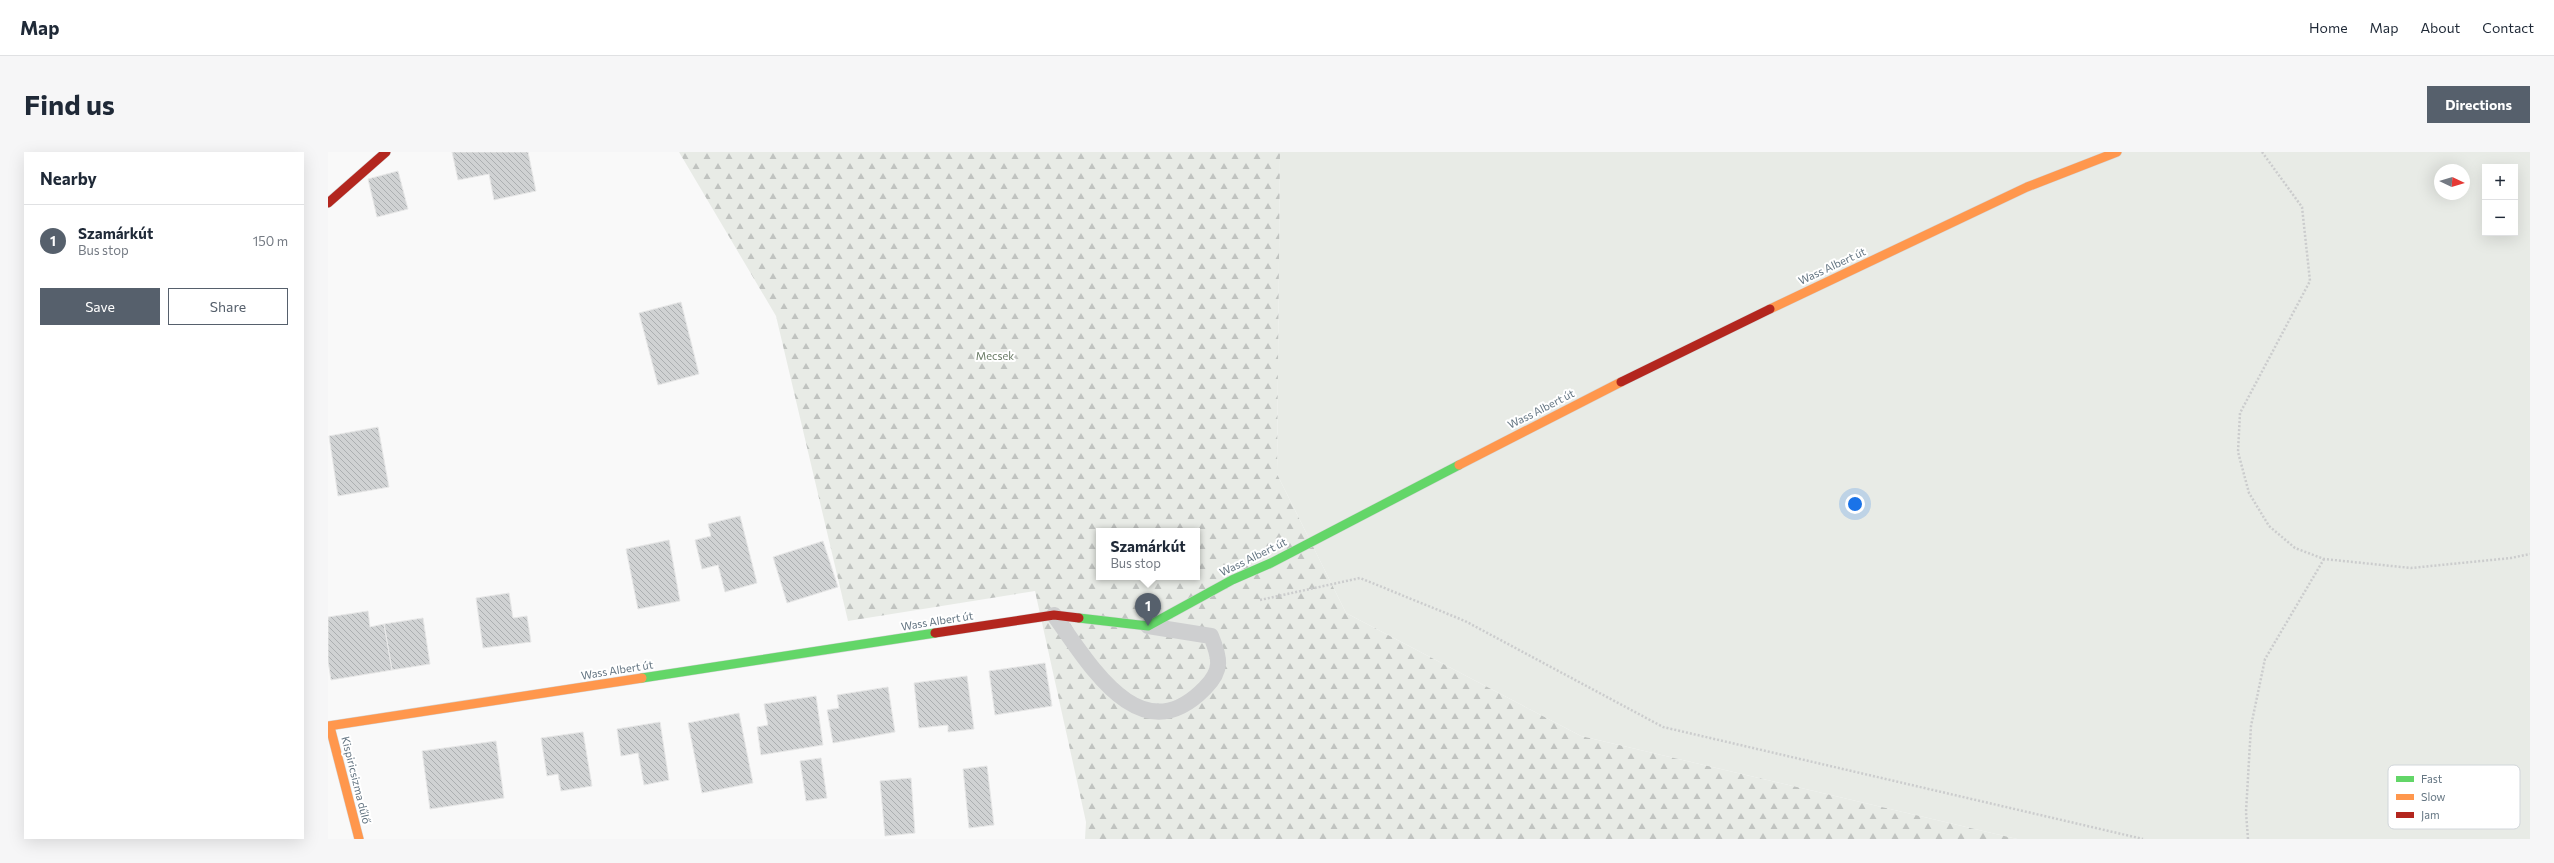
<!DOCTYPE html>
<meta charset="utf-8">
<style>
:root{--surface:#fff;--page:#f6f6f7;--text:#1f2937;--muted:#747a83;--line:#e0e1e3;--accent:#56606c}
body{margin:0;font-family:Commissioner,sans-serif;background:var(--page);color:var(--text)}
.controls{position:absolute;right:12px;top:12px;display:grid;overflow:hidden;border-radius:0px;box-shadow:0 4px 16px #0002}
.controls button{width:36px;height:36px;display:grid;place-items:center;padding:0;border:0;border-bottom:1px solid var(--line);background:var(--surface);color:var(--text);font:20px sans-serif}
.compass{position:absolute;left:2106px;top:12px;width:36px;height:36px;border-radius:50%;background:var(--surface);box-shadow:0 4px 16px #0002;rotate:94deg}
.you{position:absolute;left:1527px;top:352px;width:14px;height:14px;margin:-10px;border:3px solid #fff;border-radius:50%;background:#1a73e8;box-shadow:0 0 0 6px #1a73e833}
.badge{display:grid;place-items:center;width:26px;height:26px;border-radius:50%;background:var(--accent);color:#fff;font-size:13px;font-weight:700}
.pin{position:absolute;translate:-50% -33px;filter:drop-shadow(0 1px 2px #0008)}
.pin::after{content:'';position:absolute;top:21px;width:14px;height:12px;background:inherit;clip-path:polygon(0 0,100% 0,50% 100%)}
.popup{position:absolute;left:768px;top:376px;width:104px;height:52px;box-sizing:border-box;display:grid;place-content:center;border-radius:0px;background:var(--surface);filter:drop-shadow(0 1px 3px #0005);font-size:13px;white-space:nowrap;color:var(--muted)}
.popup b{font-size:15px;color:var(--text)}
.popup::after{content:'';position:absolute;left:50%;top:100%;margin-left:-8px;border:8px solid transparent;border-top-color:var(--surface)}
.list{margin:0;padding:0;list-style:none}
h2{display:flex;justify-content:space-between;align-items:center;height:52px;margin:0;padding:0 16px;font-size:17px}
h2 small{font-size:13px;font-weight:400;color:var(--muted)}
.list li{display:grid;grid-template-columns:26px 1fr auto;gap:12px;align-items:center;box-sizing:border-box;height:72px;padding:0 16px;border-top:1px solid var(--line)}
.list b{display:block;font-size:15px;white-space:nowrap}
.list p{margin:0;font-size:13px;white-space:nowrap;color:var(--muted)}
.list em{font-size:13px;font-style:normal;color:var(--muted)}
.actions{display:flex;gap:8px;padding:12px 16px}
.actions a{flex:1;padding:9px 0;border:1px solid var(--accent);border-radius:0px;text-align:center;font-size:14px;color:var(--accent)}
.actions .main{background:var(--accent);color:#fff}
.map{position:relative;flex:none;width:2202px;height:687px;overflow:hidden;border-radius:0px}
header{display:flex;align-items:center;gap:24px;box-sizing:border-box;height:56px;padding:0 20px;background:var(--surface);border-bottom:1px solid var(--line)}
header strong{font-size:19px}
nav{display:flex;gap:22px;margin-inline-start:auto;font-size:14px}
.intro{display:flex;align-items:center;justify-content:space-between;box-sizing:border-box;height:96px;padding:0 24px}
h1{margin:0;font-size:28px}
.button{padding:10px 18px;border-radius:0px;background:var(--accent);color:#fff;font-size:14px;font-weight:700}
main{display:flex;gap:24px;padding:0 24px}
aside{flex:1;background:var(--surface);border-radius:0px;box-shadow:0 4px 16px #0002}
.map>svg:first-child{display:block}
</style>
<header>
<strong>Map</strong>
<nav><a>Home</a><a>Map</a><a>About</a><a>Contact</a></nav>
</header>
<div class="intro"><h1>Find us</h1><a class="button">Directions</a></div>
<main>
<aside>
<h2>Nearby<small></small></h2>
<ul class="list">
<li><span class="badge">1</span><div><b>Szamárkút</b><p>Bus stop</p></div><em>150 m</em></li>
</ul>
<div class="actions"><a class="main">Save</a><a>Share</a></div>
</aside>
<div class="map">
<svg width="2202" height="687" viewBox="0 0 2202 687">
<defs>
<pattern id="forest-firs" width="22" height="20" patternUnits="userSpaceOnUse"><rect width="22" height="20" fill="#e8ebe6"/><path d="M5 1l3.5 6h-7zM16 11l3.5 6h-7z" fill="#c0c3c0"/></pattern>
<pattern id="building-back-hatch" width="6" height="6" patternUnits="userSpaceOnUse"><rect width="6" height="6" fill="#d0d2d3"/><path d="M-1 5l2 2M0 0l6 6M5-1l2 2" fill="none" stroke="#acafb1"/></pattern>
</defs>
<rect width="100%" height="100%" fill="#f9f9f9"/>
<path fill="#e8ebe6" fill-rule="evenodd" d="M952,0H2202V687H1689L1253,584L1018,461L949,322ZM2157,15H2187V81H2157ZM2112,18H2136V42H2112Z"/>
<path fill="url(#forest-firs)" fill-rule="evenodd" d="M351,0H952L949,322L1018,461L1253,584L1689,687H757L758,670L707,439L520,469L448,164ZM771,379H869V425H771Z"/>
<path fill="url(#building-back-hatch)" stroke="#e8e8e8" d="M124,0H200L208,39L166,48L161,22L130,28Z
M70,19L80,57L49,65L40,27Z
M353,150L371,222L330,233L311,161Z
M50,275L61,335L10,344L1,284Z
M412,364L429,431L397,440L390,413L374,417L367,388L383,384L380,372Z
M341,388L352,449L310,457L298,397Z
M495,389L510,435L459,451L445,405Z
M181,441L185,466L199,464L203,490L155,496L148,446Z
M40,459L42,475L56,472L64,518L3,528L0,509V465Z
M95,466L102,512L64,518L56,472Z
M717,511L724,554L667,563L661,519Z
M639,524L646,577L620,580V573L591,576L586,531Z
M560,535L567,580L505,591L499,558L511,556L509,543Z
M488,544L495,593L433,603L429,575L440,573L436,552Z
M411,561L425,631L374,641L360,571Z
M332,570L341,628L316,633L310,601L293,604L289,577Z
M255,580L264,634L233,639L230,622L219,624L213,586Z
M168,589L176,646L102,657L94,599Z
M493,606L499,646L478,649L472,609Z
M659,614L666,673L641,676L635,617Z
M583,626L587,681L557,684L552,629Z"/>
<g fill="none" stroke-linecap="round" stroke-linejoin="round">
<defs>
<path id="fast" d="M751,466L820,474L904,428L943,411L1131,313
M314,526L607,481"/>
<path id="slow" d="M1442,157L1699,35L1789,0
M1131,313L1293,230
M0,574L314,526
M2,575L31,687"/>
<path id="jam" d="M0,51L58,0
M1293,230L1442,157
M607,481L726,463L751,466"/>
</defs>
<use href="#fast" stroke="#d5d6d7" stroke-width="10"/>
<use href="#slow" stroke="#d5d6d7" stroke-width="10"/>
<use href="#jam" stroke="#d5d6d7" stroke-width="10"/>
<path stroke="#cbcccd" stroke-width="2.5" stroke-dasharray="2 2" stroke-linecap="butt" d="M1934,0L1974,55L1982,129L1912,261L1910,300L1921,341L1941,374L1967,396L1996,407L2083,416L2183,406L2202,402
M932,448L1032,426L1137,469L1335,575L1815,687
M1920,687L1918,660L1923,574L1937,507L1996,407"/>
<path stroke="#cecfd0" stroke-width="16" d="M726,463C761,511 812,603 877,536C895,518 892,506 883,484L820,474"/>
<use href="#fast" stroke="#63d668" stroke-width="9"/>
<use href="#slow" stroke="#ff974d" stroke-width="9"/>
<use href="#jam" stroke="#b3261e" stroke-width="9"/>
</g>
<g text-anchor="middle" stroke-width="4" stroke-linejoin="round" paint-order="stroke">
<g font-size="11" fill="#657683" stroke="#fff">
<text transform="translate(1504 114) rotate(-25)" y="4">Wass Albert út</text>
<text transform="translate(1213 257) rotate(-27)" y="4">Wass Albert út</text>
<text transform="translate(925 405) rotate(-26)" y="4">Wass Albert út</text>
<text transform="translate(609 469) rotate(-9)" y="4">Wass Albert út</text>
<text transform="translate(289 518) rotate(-9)" y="4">Wass Albert út</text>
<text transform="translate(28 628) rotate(76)" y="4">Kispiricsizma dűlő</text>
</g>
<g font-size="11" fill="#687a64" stroke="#fff">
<text x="667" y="208">Mecsek</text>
</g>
</g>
<rect x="2060" y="613" width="132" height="64" rx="6" fill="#fff" stroke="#d1d6da" stroke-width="1"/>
<rect x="2068" y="624" width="18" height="6" fill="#63d668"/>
<rect x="2068" y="642" width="18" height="6" fill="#ff974d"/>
<rect x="2068" y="660" width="18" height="6" fill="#b3261e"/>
<g font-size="11" fill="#657683">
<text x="2093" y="631">Fast</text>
<text x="2093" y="649">Slow</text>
<text x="2093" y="667">Jam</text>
</g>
</svg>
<div class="controls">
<button>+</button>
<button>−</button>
</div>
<svg class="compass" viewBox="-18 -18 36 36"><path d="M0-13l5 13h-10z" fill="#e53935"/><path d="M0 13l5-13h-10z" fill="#747a83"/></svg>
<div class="you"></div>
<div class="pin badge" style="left:820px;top:474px">1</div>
<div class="popup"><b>Szamárkút</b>Bus stop</div>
</div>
</main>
